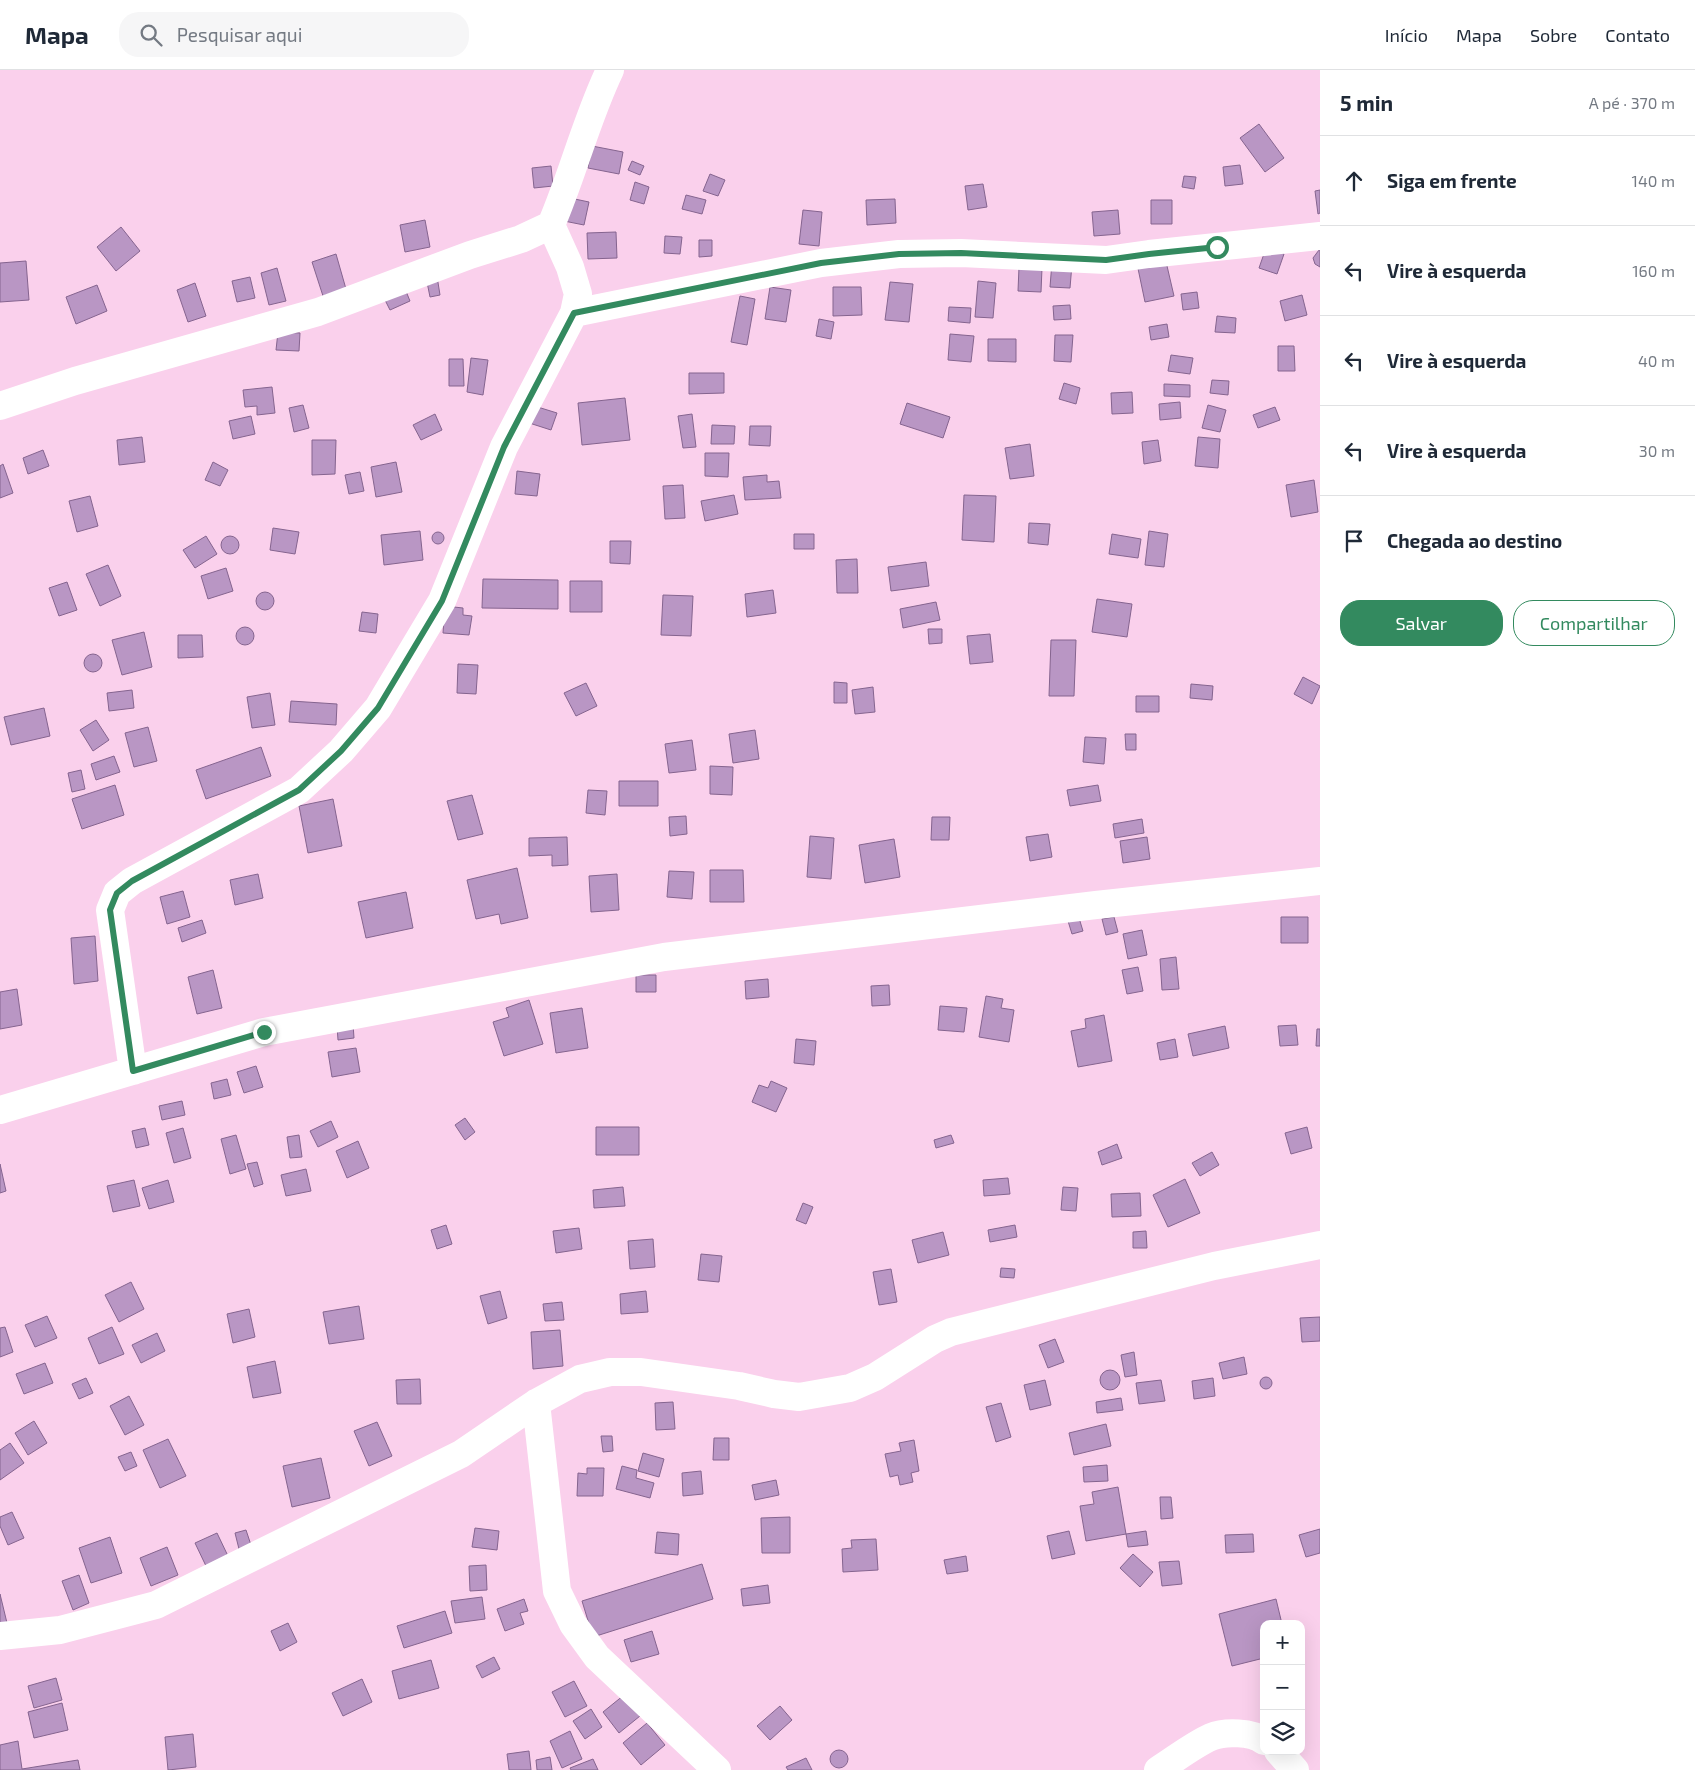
<!DOCTYPE html>
<html lang="pt">
<meta charset="utf-8">
<style>
:root{--surface:#fff;--page:#f6f6f7;--text:#1f2937;--muted:#747a83;--line:#e0e1e3;--accent:#338a5f}
body{margin:0;font-family:"Exo 2",sans-serif;background:var(--page);color:var(--text)}
.controls{position:absolute;right:15px;bottom:15px;display:grid;overflow:hidden;border-radius:10px;box-shadow:0 5px 20px #0002}
.controls button{width:45px;height:45px;display:grid;place-items:center;padding:0;border:0;border-bottom:1px solid var(--line);background:var(--surface);color:var(--text);font:25px sans-serif}
.stop{position:absolute;width:15px;height:15px;margin:-11px;border:4px solid #338a5f;border-radius:50%;background:#fff}
.stop.end{background:#338a5f;border-color:#fff;box-shadow:0 1px 5px #0008}
.list{margin:0;padding:0;list-style:none}
h2{display:flex;justify-content:space-between;align-items:center;height:65px;margin:0;padding:0 20px;font-size:21px}
h2 small{font-size:16px;font-weight:400;color:var(--muted)}
.list li{display:grid;grid-template-columns:32px 1fr auto;gap:15px;align-items:center;box-sizing:border-box;height:90px;padding:0 20px;border-top:1px solid var(--line)}
.list b{display:block;font-size:19px;white-space:nowrap}
.list em{font-size:16px;font-style:normal;color:var(--muted)}
.actions{display:flex;gap:10px;padding:15px 20px}
.actions a{flex:1;padding:11px 0;border:1px solid var(--accent);border-radius:20px;text-align:center;font-size:18px;color:var(--accent)}
.actions .main{background:var(--accent);color:#fff}
.icon{flex:none;width:28px;height:28px;fill:none;stroke:currentColor;stroke-width:2;stroke-linecap:round;stroke-linejoin:round}
.map{position:relative;flex:none;width:1320px;height:1700px;overflow:hidden}
header{display:flex;align-items:center;gap:30px;box-sizing:border-box;height:70px;padding:0 25px;background:var(--surface);border-bottom:1px solid var(--line)}
header strong{font-size:24px}
nav{display:flex;gap:28px;margin-inline-start:auto;font-size:18px}
.search{width:350px;height:45px;background:var(--page);display:flex;align-items:center;gap:12px;box-sizing:border-box;padding:0 18px;border-radius:20px;color:var(--muted);font-size:19px}
main{display:flex}
aside{flex:1;background:var(--surface)}
.map>svg:first-child{display:block}
</style>
<header>
<strong>Mapa</strong>
<div class="search"><svg class="icon" aria-label="search" viewBox="0 0 24 24"><circle cx="10" cy="10" r="6"/><path d="M15 15l6 6"/></svg>Pesquisar aqui</div>
<nav><a>Início</a><a>Mapa</a><a>Sobre</a><a>Contato</a></nav>
</header>
<main>
<div class="map">
<svg width="1320" height="1700" viewBox="0 0 1320 1700">
<rect width="100%" height="100%" fill="#fad0ec"/>
<path fill="#b996c4" stroke="#85648f" d="M1259,54L1284,88L1265,102L1240,68Z
M592,76L623,82L619,104L588,98Z
M632,91L644,96L640,105L628,100Z
M1240,95L1243,114L1225,116L1223,97Z
M551,96L553,116L534,118L532,98Z
M710,104L725,110L718,126L703,121Z
M1184,106L1196,107L1194,119L1182,117Z
M635,112L649,117L644,134L630,130Z
M983,114L987,137L968,140L965,116Z
M1320,120V143L1318,144L1315,121Z
M686,125L706,130L702,144L682,139Z
M570,128L589,132L584,155L564,151Z
M895,129L896,153L867,155L866,130Z
M1151,130H1172V154H1151Z
M803,140L822,142L819,176L799,174Z
M1118,140L1120,164L1094,166L1092,142Z
M425,150L430,177L405,182L400,155Z
M121,157L140,181L116,201L97,177Z
M616,162L617,188L588,189L587,163Z
M665,166L682,167L680,184L664,183Z
M699,170H712V186L699,187Z
M1266,178L1284,184L1277,204L1259,198Z
M1319,180H1320V197L1315,194L1313,188Z
M1164,183L1174,226L1145,232L1136,189Z
M336,184L346,219L323,226L312,192Z
M26,191L29,230L0,232V193Z
M1052,192L1072,194L1070,218L1050,217Z
M1019,197L1042,198L1041,222L1018,221Z
M277,198L286,231L269,235L261,203Z
M436,200L440,225L430,227L425,202Z
M250,207L255,228L237,232L232,211Z
M978,211L996,213L993,248L975,247Z
M890,212L913,214L909,252L885,250Z
M195,213L206,246L188,252L177,220Z
M403,214L410,231L390,240L382,224Z
M97,215L107,241L76,254L66,227Z
M770,217L791,220L786,252L765,249Z
M833,217H861L862,245L833,246Z
M1197,222L1199,238L1183,240L1181,224Z
M1302,225L1307,245L1285,251L1280,231Z
M740,226L755,229L747,275L731,272Z
M1070,235L1071,249L1054,250L1053,236Z
M949,237L971,238L970,253L948,251Z
M1217,246L1236,248L1235,263L1215,262Z
M819,249L834,252L831,269L816,266Z
M1167,254L1169,267L1151,270L1149,257Z
M278,262L300,263L299,281L276,280Z
M950,264L974,266L971,292L948,290Z
M1055,265H1073L1071,292L1054,291Z
M988,269H1016V292L988,291Z
M1278,276H1294L1295,301H1278Z
M1171,285L1193,288L1190,304L1168,301Z
M471,288L488,290L483,325L467,322Z
M449,289H463L464,316H449Z
M689,303H724V323L689,324Z
M1212,310L1229,311L1228,325L1210,323Z
M1064,313L1080,318L1076,334L1059,329Z
M1164,314L1190,315V327L1164,326Z
M272,317L275,343L257,345V336L245,337L243,320Z
M1132,322L1133,343L1112,344L1111,323Z
M625,328L630,370L582,375L578,333Z
M1180,332L1181,348L1160,350L1159,334Z
M907,333L950,347L943,368L900,354Z
M528,334L557,343L551,360L523,351Z
M303,335L309,358L294,362L289,338Z
M1208,335L1226,340L1220,362L1202,358Z
M1275,337L1280,350L1258,358L1253,345Z
M435,344L442,360L421,370L413,355Z
M692,344L696,377L683,378L678,346Z
M251,346L255,364L233,369L229,351Z
M712,355L735,356L734,374H711Z
M750,356H771L770,376L749,375Z
M142,367L145,392L119,395L117,370Z
M1198,367L1220,369L1218,398L1195,396Z
M312,370H336L335,404L312,405Z
M1158,370L1161,391L1144,394L1142,372Z
M1030,374L1034,406L1010,409L1005,378Z
M43,380L49,396L28,404L23,388Z
M705,383H729L728,407L705,406Z
M213,392L228,400L220,416L205,410Z
M396,392L402,422L376,427L371,397Z
M3,394L13,423L0,428V396Z
M517,401L540,404L537,426L515,424Z
M360,402L364,421L349,424L345,405Z
M767,405V412L779,411L781,428L745,430L743,407Z
M1314,410L1318,442L1291,447L1286,415Z
M683,415L685,448L665,449L663,416Z
M734,425L738,444L705,451L701,431Z
M964,425L996,426L994,472L962,470Z
M90,426L98,456L77,462L69,431Z
M1029,453L1050,454L1048,475L1028,473Z
M273,458L299,462L295,484L270,480Z
M420,461L423,490L384,495L381,465Z
M1149,461L1168,464L1164,497L1145,495Z
M432 468a6 6 0 1 1 12 0a6 6 0 1 1-12 0Z
M794,464H814V479H794Z
M1112,464L1141,469L1138,488L1109,484Z
M221 475a9 9 0 1 1 18 0a9 9 0 1 1-18 0Z
M206,466L217,484L195,498L183,480Z
M610,471H631L630,494L610,493Z
M857,489L858,523H837L836,490Z
M926,492L929,516L891,521L888,497Z
M108,495L121,526L100,536L86,504Z
M226,498L233,521L208,529L201,506Z
M483,509L558,510V539L482,538Z
M570,511H602V542H570Z
M67,512L77,540L59,546L49,518Z
M773,520L776,543L747,547L745,524Z
M256 531a9 9 0 1 1 18 0a9 9 0 1 1-18 0Z
M663,525L693,526L691,566L661,565Z
M1097,529L1132,534L1127,567L1092,562Z
M936,532L940,550L903,558L900,539Z
M445,536L463,538V545L472,546L469,565L443,563Z
M362,542L378,544L376,563L359,561Z
M236 566a9 9 0 1 1 18 0a9 9 0 1 1-18 0Z
M928,559H942V573L929,574Z
M144,562L152,597L122,605L112,570Z
M990,564L993,592L970,594L967,566Z
M178,565H202L203,587L178,588Z
M1051,570H1076L1074,626H1049Z
M84 593a9 9 0 1 1 18 0a9 9 0 1 1-18 0Z
M458,594L478,595L476,624L457,623Z
M1303,607L1320,616L1312,634L1294,624Z
M834,612L847,613V633H834Z
M586,613L597,636L576,646L564,623Z
M1191,614L1213,616L1212,630L1190,628Z
M873,617L875,642L855,644L852,620Z
M132,620L134,638L109,641L107,623Z
M270,623L275,655L252,658L247,627Z
M1136,626H1159V642H1136Z
M291,631L337,634L336,655L289,652Z
M44,638L50,666L11,675L4,647Z
M96,650L109,670L93,681L80,660Z
M148,657L157,691L134,697L125,663Z
M755,660L759,689L733,693L729,664Z
M1125,664H1136V680H1126Z
M1085,667L1106,668L1104,694L1083,692Z
M692,670L696,700L669,703L665,674Z
M261,677L271,706L206,729L196,700Z
M114,686L120,702L96,710L91,694Z
M710,696L733,697L732,725L710,724Z
M81,700L85,719L72,722L68,703Z
M619,711H658V736H619Z
M115,715L124,745L82,759L72,729Z
M1098,715L1101,731L1070,736L1067,720Z
M588,720L607,721L605,745L586,743Z
M472,725L483,764L458,770L447,731Z
M333,729L342,776L308,783L299,736Z
M686,746L687,764L670,766L669,747Z
M932,747H950L949,770H931Z
M1142,749L1144,763L1115,768L1113,754Z
M1048,764L1052,787L1030,791L1026,767Z
M810,766L834,768L831,809L807,807Z
M567,767L568,795L552,796V785L529,786V768Z
M1147,767L1150,789L1123,793L1120,771Z
M894,769L900,807L865,813L859,775Z
M517,798L528,848L501,854L499,844L476,849L467,810Z
M710,800H743L744,832H710Z
M669,801L694,802L692,829L667,827Z
M258,804L263,828L235,835L230,810Z
M617,804L619,840L591,842L589,806Z
M183,821L190,847L167,854L160,827Z
M406,822L413,858L366,868L358,832Z
M1114,847L1118,862L1106,865L1102,849Z
M1281,847H1308V873H1281Z
M1079,848L1083,861L1072,864L1068,851Z
M202,850L206,863L182,872L178,858Z
M1142,860L1147,885L1128,889L1123,864Z
M95,866L98,911L74,914L71,868Z
M1176,887L1179,919L1162,920L1160,889Z
M1138,897L1143,921L1127,924L1122,900Z
M213,900L222,938L197,944L188,907Z
M636,905H656V922H636Z
M768,909L769,927L746,929L745,911Z
M889,915L890,935L872,936L871,916Z
M17,919L22,955L0,959V922Z
M986,926L1003,929L1001,938L1014,940L1009,972L979,967Z
M529,930L543,974L504,986L493,952L509,947L506,938Z
M940,936L967,938L964,962L938,960Z
M582,938L588,978L556,983L550,943Z
M1104,945L1112,991L1078,997L1071,961L1086,958L1085,949Z
M353,954L354,968L338,970L337,956Z
M1296,955L1298,975L1280,976L1278,956Z
M1225,956L1229,978L1193,986L1188,964Z
M1317,959H1320V976H1316Z
M796,969L816,971L814,995L794,993Z
M1175,969L1178,987L1160,990L1157,973Z
M356,978L360,1002L332,1007L328,982Z
M256,996L263,1017L244,1023L237,1002Z
M227,1009L231,1025L214,1029L211,1013Z
M771,1011L787,1018L776,1042L752,1032L759,1015L768,1018Z
M182,1031L185,1045L162,1050L159,1036Z
M465,1048L475,1062L465,1070L455,1055Z
M331,1051L338,1067L318,1077L310,1061Z
M596,1057H639V1085H596Z
M1307,1057L1312,1078L1291,1084L1285,1063Z
M145,1058L149,1075L136,1078L132,1061Z
M183,1058L191,1088L174,1093L166,1063Z
M236,1065L246,1099L230,1104L221,1069Z
M299,1065L302,1087L290,1088L287,1067Z
M951,1065L954,1073L936,1078L934,1070Z
M358,1071L369,1098L347,1108L336,1081Z
M1117,1074L1122,1088L1102,1095L1098,1082Z
M1212,1082L1219,1095L1200,1106L1192,1093Z
M257,1092L263,1114L254,1117L247,1094Z
M0,1094L6,1121L0,1123Z
M306,1099L311,1121L286,1126L281,1105Z
M1008,1108L1010,1124L984,1126L983,1110Z
M1185,1109L1200,1143L1168,1157L1153,1125Z
M134,1110L140,1136L113,1142L107,1116Z
M168,1110L174,1132L149,1139L142,1118Z
M623,1117L625,1136L594,1138L593,1120Z
M1063,1117L1078,1118L1076,1141L1061,1140Z
M1140,1123L1141,1146L1112,1147L1111,1124Z
M803,1133L813,1137L806,1154L796,1150Z
M446,1155L452,1174L437,1179L431,1160Z
M1015,1155L1017,1167L990,1172L988,1160Z
M579,1158L582,1179L556,1183L553,1161Z
M1146,1161L1147,1178H1133V1162Z
M943,1162L949,1185L918,1193L912,1170Z
M653,1169L655,1197L630,1199L628,1171Z
M701,1184L722,1186L719,1212L698,1210Z
M1001,1198L1015,1199L1014,1208L1000,1207Z
M891,1199L897,1232L879,1235L873,1202Z
M131,1212L144,1239L119,1252L105,1225Z
M500,1221L507,1248L488,1254L480,1226Z
M646,1221L648,1242L621,1244L620,1224Z
M562,1232L564,1250L545,1251L543,1234Z
M359,1236L364,1269L329,1274L323,1242Z
M249,1239L255,1267L233,1273L227,1244Z
M47,1246L57,1268L35,1277L25,1255Z
M1320,1247V1271L1302,1272L1300,1248Z
M5,1257L13,1282L0,1287V1258Z
M112,1257L124,1284L99,1294L88,1268Z
M560,1260L563,1296L533,1299L531,1262Z
M157,1263L165,1281L141,1293L132,1275Z
M1055,1269L1064,1292L1048,1298L1039,1275Z
M1134,1282L1137,1305L1125,1307L1121,1285Z
M1244,1287L1247,1304L1223,1309L1219,1293Z
M275,1291L281,1323L253,1328L247,1297Z
M45,1293L53,1313L24,1324L16,1304Z
M1100 1310a10 10 0 1 1 20 0a10 10 0 1 1-20 0Z
M1260 1313a6 6 0 1 1 12 0a6 6 0 1 1-12 0Z
M86,1308L93,1323L79,1329L72,1314Z
M1213,1308L1215,1326L1194,1329L1192,1311Z
M420,1309L421,1334H397L396,1310Z
M1045,1310L1051,1335L1030,1340L1024,1315Z
M1161,1310L1165,1331L1139,1334L1136,1313Z
M129,1326L144,1355L125,1365L110,1336Z
M1121,1328L1123,1340L1097,1343L1096,1332Z
M673,1332L675,1359L656,1360L655,1333Z
M1001,1333L1011,1367L996,1372L986,1337Z
M34,1351L47,1373L28,1385L15,1363Z
M377,1352L392,1386L369,1396L354,1361Z
M1106,1354L1111,1376L1074,1385L1069,1363Z
M601,1366H612L613,1381L603,1382Z
M714,1368H729V1390H713Z
M168,1369L186,1406L160,1418L143,1380Z
M914,1370L919,1401L911,1403L913,1412L900,1415L898,1405L890,1407L885,1384L901,1381L899,1373Z
M10,1373L24,1393L0,1410V1380Z
M131,1382L137,1396L125,1401L118,1387Z
M643,1383L664,1389L659,1407L638,1401Z
M321,1388L330,1428L292,1437L283,1396Z
M1107,1395L1108,1411L1084,1412L1083,1397Z
M622,1396L637,1400L636,1408L654,1413L650,1428L616,1419Z
M587,1398H604L603,1426H577L578,1403L587,1404Z
M701,1401L703,1424L683,1426L682,1403Z
M776,1410L779,1425L755,1430L752,1415Z
M1118,1417L1126,1464L1086,1471L1080,1436L1094,1434L1092,1422Z
M1160,1427H1171L1173,1448L1161,1449Z
M12,1442L24,1468L8,1475L0,1456V1447Z
M790,1447V1483H762L761,1448Z
M475,1458L499,1461L497,1480L472,1477Z
M1320,1459V1483L1306,1487L1299,1465Z
M246,1460L251,1475L239,1479L235,1463Z
M1069,1461L1075,1484L1052,1489L1047,1466Z
M1146,1461L1148,1475L1128,1477L1126,1464Z
M657,1462L679,1464L678,1485L655,1483Z
M217,1463L228,1486L206,1496L195,1473Z
M1253,1464L1254,1482L1226,1483L1225,1465Z
M110,1467L122,1503L91,1513L79,1478Z
M876,1469L878,1500L843,1502L842,1479L852,1478L851,1470Z
M167,1477L178,1505L151,1516L140,1488Z
M1133,1484L1153,1502L1140,1517L1120,1498Z
M966,1486L968,1501L947,1504L944,1490Z
M1179,1491L1182,1514L1162,1516L1159,1492Z
M702,1494L713,1529L593,1567L582,1531Z
M486,1495L487,1520L470,1521L469,1496Z
M79,1505L89,1533L73,1540L62,1511Z
M768,1515L770,1533L743,1536L741,1519Z
M0,1524L7,1553L0,1555Z
M482,1527L485,1549L455,1553L451,1531Z
M524,1529L528,1541L520,1543L524,1554L505,1561L497,1539Z
M1276,1529L1282,1554H1264V1588L1232,1596L1219,1544Z
M445,1541L452,1563L404,1578L397,1556Z
M288,1553L297,1572L280,1581L271,1561Z
M652,1561L659,1584L631,1592L624,1570Z
M494,1587L500,1599L482,1608L476,1596Z
M431,1590L439,1618L399,1629L392,1601Z
M56,1608L62,1630L34,1638L28,1616Z
M362,1609L372,1632L343,1646L332,1623Z
M574,1611L587,1636L565,1647L552,1622Z
M624,1625L640,1646L619,1663L603,1642Z
M62,1633L68,1660L34,1668L28,1642Z
M780,1636L792,1650L770,1670L757,1656Z
M591,1639L602,1657L585,1669L573,1651Z
M647,1653L665,1675L641,1695L623,1673Z
M570,1661L582,1689L562,1698L550,1671Z
M193,1664L196,1697L168,1700L165,1667Z
M18,1671L22,1699L78,1690L80,1700H0V1675Z
M830 1689a9 9 0 1 1 18 0a9 9 0 1 1-18 0Z
M529,1681L531,1700H509L507,1684Z
M550,1687L552,1700H537L536,1690Z
M806,1688L812,1700H788L786,1697Z
M593,1689L598,1700H571L570,1698Z"/>
<g fill="none" stroke-linecap="round" stroke-linejoin="round">
<path stroke="#fff" stroke-width="28" d="M574,243L821,193L899,184L961,183L1106,190L1149,184L1320,166
M0,336L75,311L318,242L470,185L521,169L551,155
M133,1001L110,840L117,823L132,811L299,720L341,681L378,638L442,531L504,377L574,243L578,224L570,197L551,155C573,104 586,50 610,0
M0,1040L264,962L664,887L1096,835L1320,811
M536,1333L557,1521L573,1554L597,1587L717,1700
M0,1566L60,1560L156,1535L461,1384L536,1333L580,1309L610,1302H641L739,1316L774,1324L799,1327L850,1318L875,1307L935,1269L951,1262L1214,1196L1320,1175
M1278,1681L1295,1700
M1158,1700C1174,1690 1193,1675 1211,1667C1225,1661 1252,1662 1264,1671"/>
</g>
<g fill="none" stroke-linecap="round" stroke-linejoin="round">
<path stroke="#338a5f" stroke-width="6" d="M264,962L133,1001L110,840L117,823L132,811L299,720L341,681L378,638L442,531L504,377L574,243L821,193L899,184L961,183L1106,190L1149,184L1217,177"/>
</g>
</svg>
<div class="controls">
<button>+</button>
<button>−</button>
<button><svg class="icon" aria-label="layers" viewBox="0 0 24 24"><path d="M12 4l9 5-9 5-9-5zM3 14l9 5 9-5"/></svg></button>
</div>
<div class="stop" style="left:1217px;top:177px"></div>
<div class="stop end" style="left:264px;top:962px"></div>
</div>
<aside>
<h2>5 min<small>A pé · 370 m</small></h2>
<ul class="list">
<li><svg class="icon" aria-label="ahead" viewBox="0 0 24 24"><path d="M12 20V5M6 11l6-6 6 6"/></svg><div><b>Siga em frente</b></div><em>140 m</em></li>
<li><svg class="icon" aria-label="left" viewBox="0 0 24 24"><path d="M17 20v-9H6M10 6l-5 5 5 5"/></svg><div><b>Vire à esquerda</b></div><em>160 m</em></li>
<li><svg class="icon" aria-label="left" viewBox="0 0 24 24"><path d="M17 20v-9H6M10 6l-5 5 5 5"/></svg><div><b>Vire à esquerda</b></div><em>40 m</em></li>
<li><svg class="icon" aria-label="left" viewBox="0 0 24 24"><path d="M17 20v-9H6M10 6l-5 5 5 5"/></svg><div><b>Vire à esquerda</b></div><em>30 m</em></li>
<li><svg class="icon" aria-label="arrive" viewBox="0 0 24 24"><path d="M6 21V4h12l-3 4 3 4H6"/></svg><div><b>Chegada ao destino</b></div></li>
</ul>
<div class="actions"><a class="main">Salvar</a><a>Compartilhar</a></div>
</aside>
</main>
